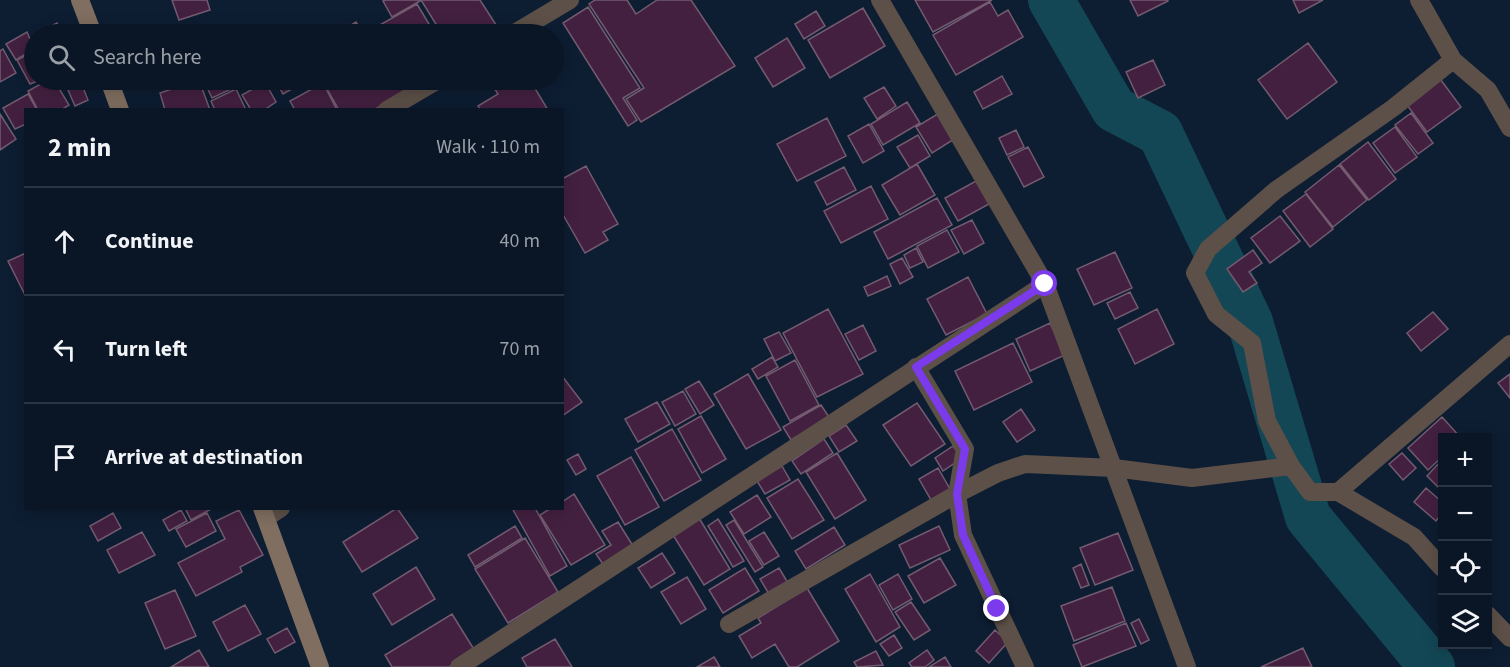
<!DOCTYPE html>
<meta charset="utf-8">
<style>
:root{--surface:#0a1626;--page:#131f2e;--text:#f1f3f6;--muted:#999fa7;--line:#2a3543}
body{margin:0;font-family:"Source Sans 3",sans-serif;background:var(--page);color:var(--text)}
.controls{position:absolute;right:18px;bottom:18px;display:grid;overflow:hidden;border-radius:0px;box-shadow:0 3px 15px #0003}
.controls button{width:54px;height:54px;display:grid;place-items:center;padding:0;border:0;border-bottom:2px solid var(--line);background:var(--surface);color:var(--text);font:30px sans-serif}
.stop{position:absolute;width:18px;height:18px;margin:-14px;border:4px solid #7c3aed;border-radius:50%;background:#fff}
.stop.end{background:#7c3aed;border-color:#fff;box-shadow:0 2px 6px #0008}
.list{margin:0;padding:0;list-style:none}
h2{display:flex;justify-content:space-between;align-items:center;height:78px;margin:0;padding:0 24px;font-size:26px}
h2 small{font-size:20px;font-weight:400;color:var(--muted)}
.list li{display:grid;grid-template-columns:39px 1fr auto;gap:18px;align-items:center;box-sizing:border-box;height:108px;padding:0 24px;border-top:2px solid var(--line)}
.list b{display:block;font-size:22px;white-space:nowrap}
.list em{font-size:20px;font-style:normal;color:var(--muted)}
.icon{flex:none;width:33px;height:33px;fill:none;stroke:currentColor;stroke-width:2;stroke-linecap:round;stroke-linejoin:round}
.map{position:relative;flex:none;width:1510px;height:667px;overflow:hidden}
.search{position:absolute;background:var(--surface);box-shadow:0 3px 15px #0003;left:24px;top:24px;width:540px;height:66px;display:flex;align-items:center;gap:15px;box-sizing:border-box;padding:0 21px;border-radius:33px;color:var(--muted);font-size:22px}
.panel{position:absolute;background:var(--surface);box-shadow:0 3px 15px #0003;left:24px;top:108px;width:540px;height:402px;border-radius:0px}
.map>svg:first-child{display:block}
</style>
<div class="map">
<svg width="1510" height="667" viewBox="0 0 1510 667">
<rect width="100%" height="100%" fill="#0d1d32"/>
<g fill="none" stroke-linecap="round" stroke-linejoin="round">
<path stroke="#134755" stroke-width="46" d="M1051,0L1114,109L1160,133L1250,322L1308,517L1432,667"/>
</g>
<path fill="#432040" stroke="#735b70" stroke-width="1.5" d="M172,0H207L210,10L179,20Z
M386,0H419L420,1L392,17L383,1Z
M421,0H480L502,34H442Z
M595,0H627L636,14L657,0H691L735,66L641,122L626,99L644,88L589,4Z
M915,0H992L933,32Z
M1130,0H1167L1168,1L1138,16Z
M1293,0H1323L1299,13Z
M990,2L998,16L1008,10L1023,37L956,75L933,35Z
M417,4L435,34H383L378,26Z
M588,7L640,88L623,98L637,120L628,126L563,23Z
M863,8L885,46L830,78L808,40Z
M816,11L825,26L804,39L795,24Z
M356,22L364,34H336Z
M57,23L63,34H42L40,32Z
M287,25L293,34H271Z
M27,32L34,49L16,60L6,44Z
M787,38L805,68L773,87L755,58Z
M1308,43L1337,82L1287,119L1258,80Z
M3,49L16,73L0,82V51Z
M34,51V80H40L30,84L17,60Z
M1153,60L1165,85L1138,98L1126,72Z
M1002,76L1012,94L983,109L974,92Z
M1438,76L1461,107L1427,132L1404,101Z
M48,80H54L69,105L61,110H38L28,91Z
M64,80H84L69,88Z
M199,80L210,110H165L160,93Z
M213,80H245L246,82L212,98L205,83Z
M275,80H308L283,94Z
M322,80H400L406,91L374,110H339Z
M497,80H530L548,110H481L478,106L498,94L491,83Z
M265,82L276,102L264,110H251L242,95Z
M323,83L337,110H295L290,101Z
M82,85L88,100L75,106L68,90Z
M884,87L896,106L877,119L864,98Z
M236,89L246,110H215L211,101Z
M28,94L37,110H26V124L15,129L3,108Z
M907,102L920,123L883,145L871,124Z
M941,112L956,138L932,153L916,127Z
M1411,113L1433,143L1418,154L1395,125Z
M0,114L16,139L0,150Z
M827,118L846,156L797,181L777,144Z
M869,124L884,151L863,163L848,136Z
M1395,127L1417,157L1395,173L1373,143Z
M1016,130L1024,147L1007,155L999,138Z
M918,135L930,156L910,168L897,147Z
M1368,142L1396,179L1369,200L1340,164Z
M1028,147L1044,177L1024,187L1008,157Z
M917,164L935,195L900,215L882,185Z
M1339,165L1367,200L1333,227L1305,192Z
M586,166L618,224L603,232L608,240L585,253L562,213V179Z
M844,167L856,190L827,205L815,182Z
M976,181L989,204L958,221L945,198Z
M871,186L888,219L841,243L824,211Z
M1306,194L1333,229L1310,247L1283,211Z
M937,198L952,225L888,259L874,232Z
M1280,216L1300,241L1270,263L1251,238Z
M972,220L984,243L964,254L951,230Z
M947,230L959,252L928,268L917,246Z
M916,248L923,262L910,268L904,255Z
M1253,250L1262,263L1249,272L1257,283L1243,292L1227,269Z
M1115,252L1132,288L1094,305L1077,269Z
M26,253V297L8,261Z
M902,258L913,277L900,284L890,264Z
M887,276L891,286L868,296L864,287Z
M968,277L987,314L946,335L927,299Z
M1130,292L1138,308L1115,319L1107,303Z
M828,309L863,374L817,397L783,333Z
M1157,309L1174,344L1135,364L1118,329Z
M1433,312L1448,329L1421,351L1407,333Z
M1050,323L1065,355L1030,371L1016,339Z
M863,325L876,351L859,360L845,334Z
M779,332L791,353L775,361L764,339Z
M1013,343L1032,382L974,410L955,371Z
M772,357L778,367L758,379L752,369Z
M795,360L819,405L790,421L766,376Z
M748,374L781,430L746,449L714,394Z
M1510,374V398L1498,383Z
M562,376L582,402L562,416Z
M699,381L714,405L700,414L685,389Z
M683,391L696,414L675,426L662,402Z
M657,402L670,424L638,442L625,419Z
M917,403L945,444L911,466L883,425Z
M821,405L829,417L791,440L783,427Z
M1021,409L1035,430L1017,442L1003,422Z
M701,416L726,459L702,473L678,429Z
M1442,417L1461,438H1442V457L1428,470L1408,448Z
M846,425L857,441L839,452L829,436Z
M672,429L701,480L664,501L635,450Z
M824,439L833,453L801,474L792,461Z
M953,446L962,458L943,471L935,458Z
M837,453L866,500L835,519L806,472Z
M1402,453L1416,468L1403,480L1389,464Z
M578,454L586,469L576,475L567,460Z
M631,457L659,507L625,525L597,476Z
M1442,460V491L1427,476Z
M782,466L790,480L765,494L757,481Z
M938,468L950,489L931,500L919,479Z
M798,479L824,520L792,539L767,498Z
M1426,488L1442,502V513L1436,521L1414,502Z
M574,494L605,545L571,565L540,515L551,508H562V502Z
M757,495L771,517L744,534L730,512Z
M185,508H211V509L191,520Z
M397,508L418,538L362,572L343,542Z
M512,508H535L567,566L550,576Z
M181,510L187,521L169,531L163,520Z
M239,510L263,555L240,567L242,572L196,596L178,563L225,539L216,521Z
M113,513L121,528L98,541L90,526Z
M207,513L216,531L186,547L176,529Z
M699,518L730,569L704,585L673,535Z
M718,519L744,561L733,567L708,526Z
M734,520L763,567L755,572L726,525Z
M618,522L635,549L605,567L596,554L611,545L602,531Z
M515,526L522,538L475,567L468,555Z
M939,526L950,550L910,568L899,545Z
M834,527L845,545L806,569L795,551Z
M142,532L155,555L119,573L107,550Z
M764,532L779,556L764,565L749,541Z
M1118,533L1133,570L1095,585L1080,548Z
M525,538L558,592L508,623L475,569Z
M662,553L675,573L651,588L638,568Z
M940,558L956,585L924,603L908,576Z
M1081,564L1089,585L1081,588L1073,568Z
M416,567L435,599L392,625L373,594Z
M745,568L759,591L723,613L709,590Z
M779,568L788,583L769,594L760,579Z
M870,574L900,627L876,642L845,589Z
M898,574L912,599L893,610L879,585Z
M687,577L706,609L681,624L661,592Z
M1112,587L1125,621L1074,641L1061,606Z
M807,588L839,641L797,667H789L775,644L752,658L739,636L761,623L758,618Z
M175,590L196,636L165,649L145,603Z
M911,602L930,630L914,640L895,612Z
M245,605L261,634L228,651L213,622Z
M452,614L475,651L449,667H392L385,655Z
M1139,619L1149,640L1141,644L1131,623Z
M1126,623L1136,646L1082,667L1073,645Z
M287,628L295,642L275,653L267,639Z
M995,630L1008,642L989,663L976,651Z
M894,635L902,648L889,656L880,644Z
M555,639L572,667H527L522,658Z
M1303,648L1312,667H1261Z
M199,650L209,667H171Z
M927,650L934,660L925,667H912L909,663Z
M876,651L883,665L857,667L854,662Z
M714,657L720,667H697Z
M945,657L951,667H929Z"/>
<g fill="none" stroke-linecap="round" stroke-linejoin="round">
<path stroke="#5c5048" stroke-width="18" d="M880,0L1045,284L1187,667
M1419,0L1453,60L1488,90L1510,128
M513,34L570,0
M387,110L438,80
M916,367L965,449L957,494L963,535L1025,667
M1338,492L1510,344
M266,518L281,508
M1442,568L1414,537L1338,492H1310L1291,466L1267,421L1252,343L1216,314L1195,273L1208,249L1276,190L1393,108L1453,60
M1488,615L1510,638
M729,624L957,494L998,473L1025,464L1114,468L1192,478L1291,466
M459,667L1045,284"/>
<path stroke="#806e60" stroke-width="18" d="M80,0L93,34
M109,80L120,110
M262,508L320,667"/>
</g>
<g fill="none" stroke-linecap="round" stroke-linejoin="round">
<path stroke="#7c3aed" stroke-width="8" d="M997,609L963,535L957,494L965,449L916,367L1045,284"/>
</g>
</svg>
<div class="controls">
<button>+</button>
<button>−</button>
<button><svg class="icon" aria-label="locate" viewBox="0 0 24 24"><circle cx="12" cy="12" r="6"/><path d="M12 2v4M12 18v4M2 12h4M18 12h4"/></svg></button>
<button><svg class="icon" aria-label="layers" viewBox="0 0 24 24"><path d="M12 4l9 5-9 5-9-5zM3 14l9 5 9-5"/></svg></button>
</div>
<div class="stop" style="left:1045px;top:284px"></div>
<div class="stop end" style="left:997px;top:609px"></div>
<div class="search"><svg class="icon" aria-label="search" viewBox="0 0 24 24"><circle cx="10" cy="10" r="6"/><path d="M15 15l6 6"/></svg>Search here</div>
<section class="panel">
<h2>2 min<small>Walk · 110 m</small></h2>
<ul class="list">
<li><svg class="icon" aria-label="ahead" viewBox="0 0 24 24"><path d="M12 20V5M6 11l6-6 6 6"/></svg><div><b>Continue</b></div><em>40 m</em></li>
<li><svg class="icon" aria-label="left" viewBox="0 0 24 24"><path d="M17 20v-9H6M10 6l-5 5 5 5"/></svg><div><b>Turn left</b></div><em>70 m</em></li>
<li><svg class="icon" aria-label="arrive" viewBox="0 0 24 24"><path d="M6 21V4h12l-3 4 3 4H6"/></svg><div><b>Arrive at destination</b></div></li>
</ul>
</section>
</div>
